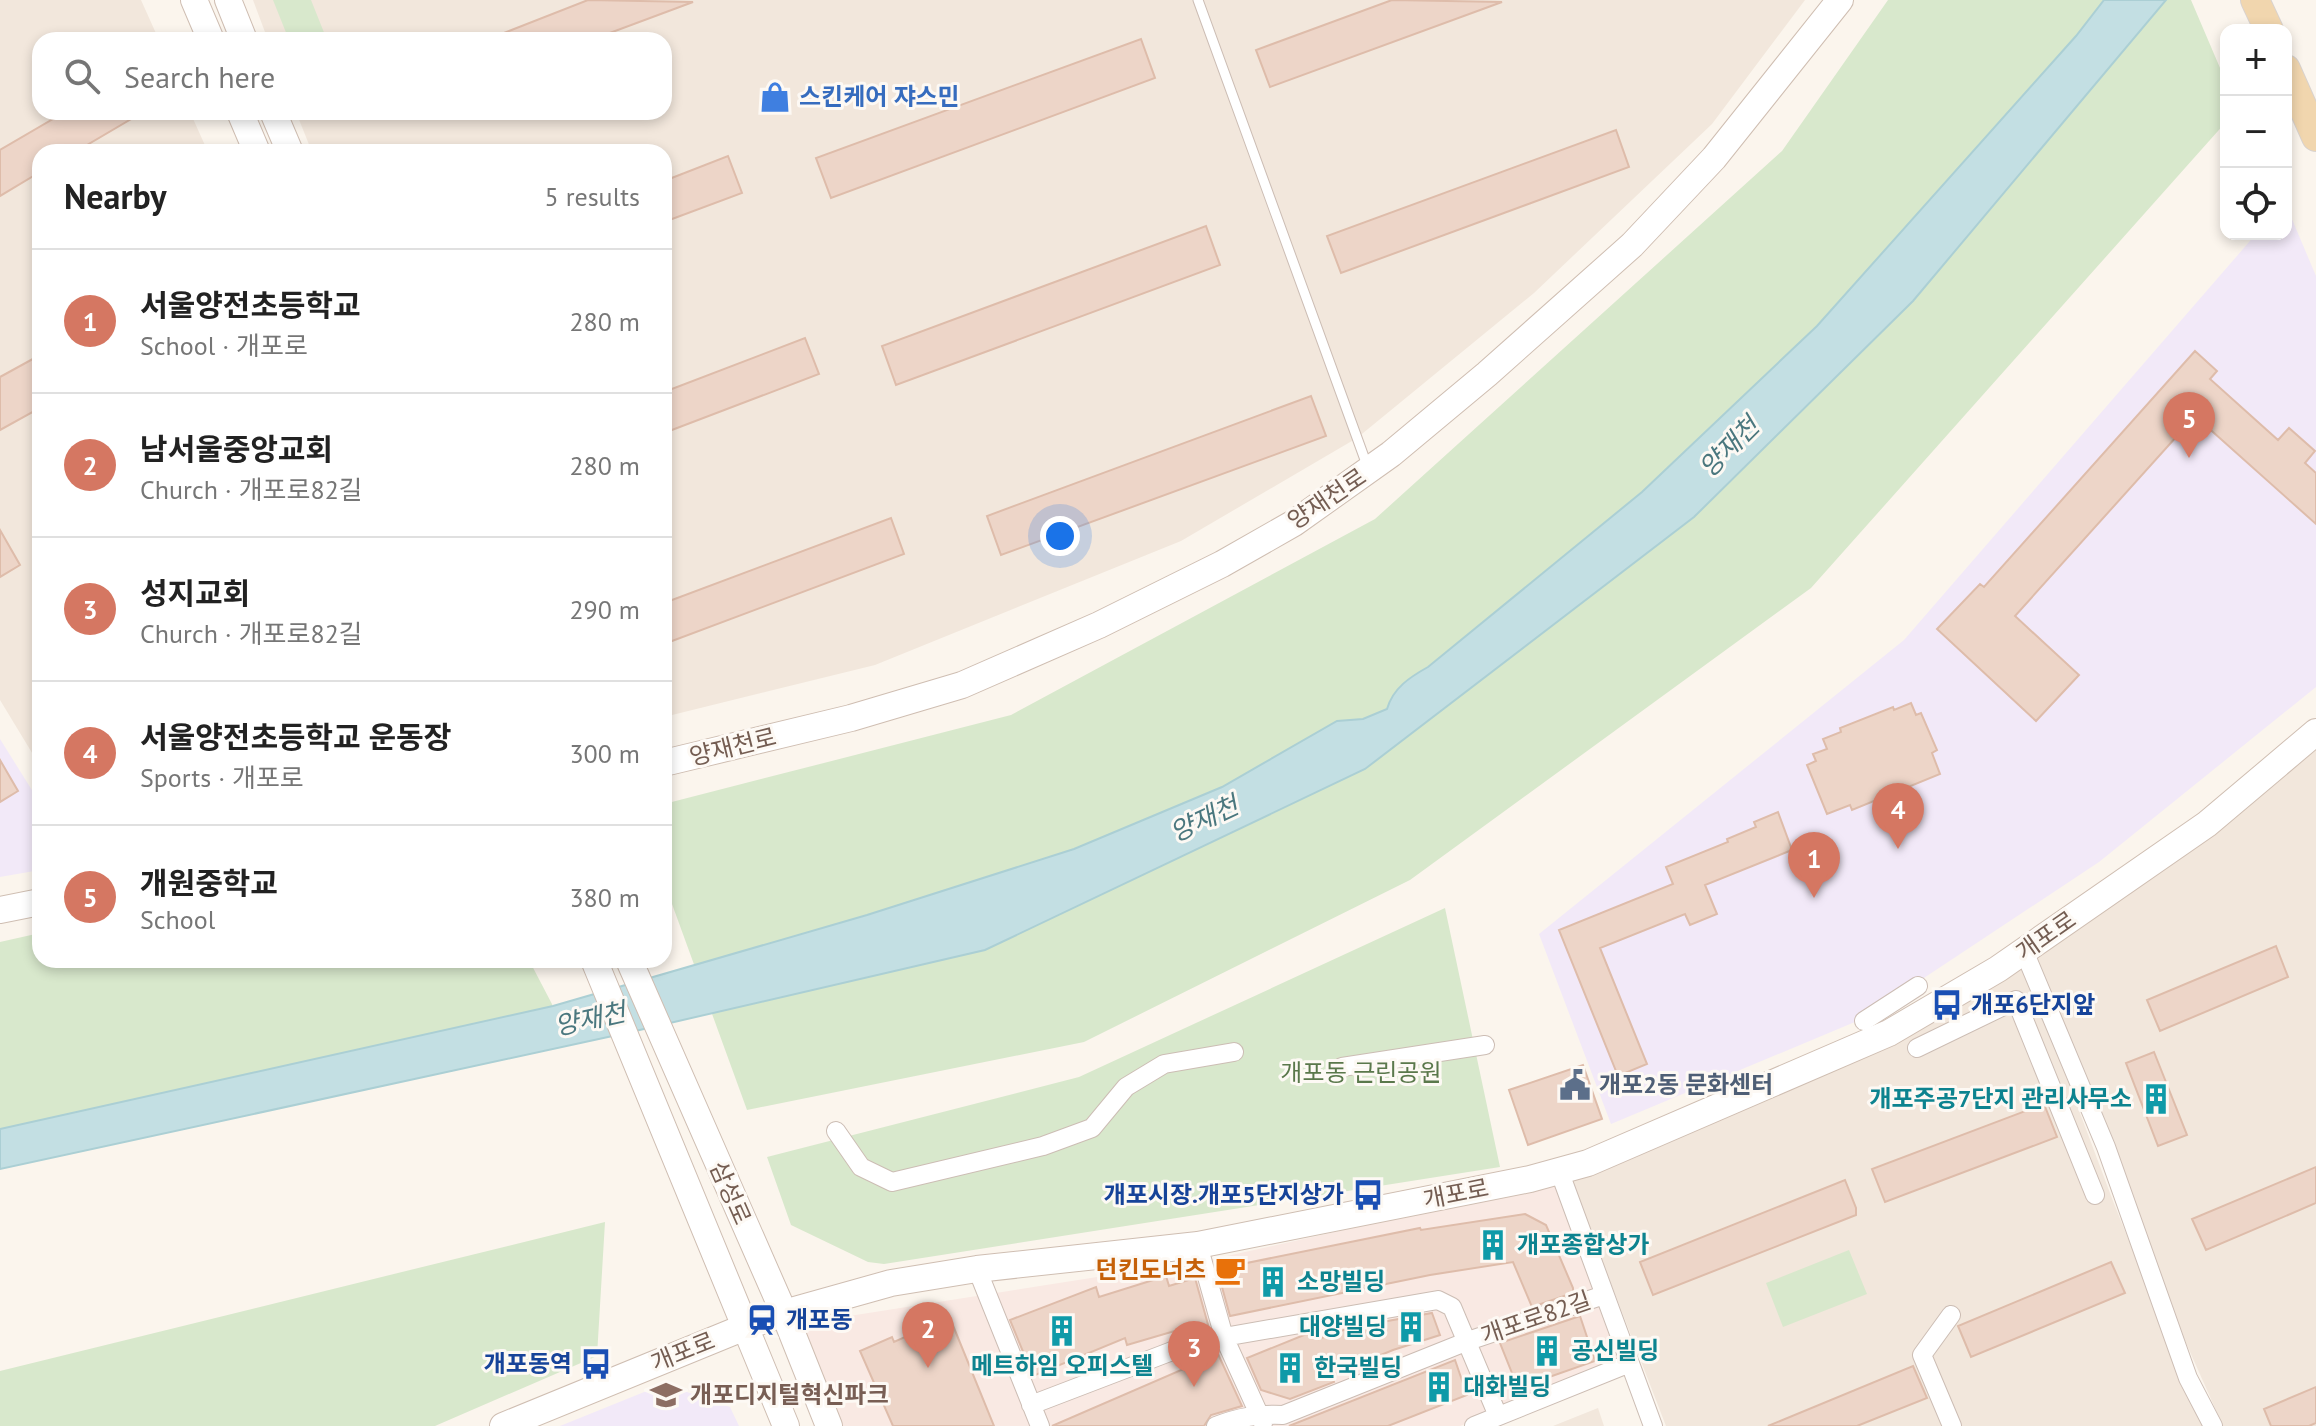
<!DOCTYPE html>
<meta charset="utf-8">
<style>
:root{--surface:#fff;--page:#f2f2f2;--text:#222;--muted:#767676;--line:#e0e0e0;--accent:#d57762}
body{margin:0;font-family:"PT Sans","Noto Sans KR",sans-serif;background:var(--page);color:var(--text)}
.controls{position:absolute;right:24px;top:24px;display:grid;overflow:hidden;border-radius:16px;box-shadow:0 4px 12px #0003}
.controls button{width:72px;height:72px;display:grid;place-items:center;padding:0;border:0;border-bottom:2px solid var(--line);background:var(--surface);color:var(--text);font:40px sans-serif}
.you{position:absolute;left:1060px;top:536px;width:28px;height:28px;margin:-20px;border:6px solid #fff;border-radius:50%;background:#1a73e8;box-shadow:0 0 0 12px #1a73e833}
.badge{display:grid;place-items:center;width:52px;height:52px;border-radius:50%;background:var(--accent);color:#fff;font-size:26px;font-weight:700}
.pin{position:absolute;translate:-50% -66px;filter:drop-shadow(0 2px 4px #0008)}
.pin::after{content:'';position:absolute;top:42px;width:28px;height:24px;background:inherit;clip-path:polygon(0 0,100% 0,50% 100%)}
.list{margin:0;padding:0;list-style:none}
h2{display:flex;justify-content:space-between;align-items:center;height:104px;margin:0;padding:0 32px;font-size:34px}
h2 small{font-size:26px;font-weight:400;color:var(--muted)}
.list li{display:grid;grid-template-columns:52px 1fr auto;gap:24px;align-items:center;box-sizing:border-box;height:144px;padding:0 32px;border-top:2px solid var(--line)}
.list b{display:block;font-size:30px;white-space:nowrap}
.list p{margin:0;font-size:26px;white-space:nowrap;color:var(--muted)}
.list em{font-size:26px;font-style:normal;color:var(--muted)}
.icon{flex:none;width:44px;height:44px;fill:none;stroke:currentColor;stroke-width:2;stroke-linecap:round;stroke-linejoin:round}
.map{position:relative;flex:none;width:2316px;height:1426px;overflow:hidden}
.search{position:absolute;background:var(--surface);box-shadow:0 4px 12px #0003;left:32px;top:32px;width:640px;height:88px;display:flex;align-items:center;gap:20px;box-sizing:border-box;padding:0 28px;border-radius:24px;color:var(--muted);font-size:30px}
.panel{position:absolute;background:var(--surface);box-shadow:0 4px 12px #0003;left:32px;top:144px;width:640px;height:824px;border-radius:24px}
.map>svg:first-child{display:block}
</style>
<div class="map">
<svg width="2316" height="1426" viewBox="0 0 2316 1426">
<rect width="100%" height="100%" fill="#fbf5ed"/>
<path fill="#f2e7dc" d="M0,0H141L159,40H40V112H190L208,152H40V766L0,700Z
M253,0H1805L1712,124L1534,293L1357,438L1181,541L875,665L664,717V152H312L296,112H664V40H268Z
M2316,744V1426H2223L2166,1298L2032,957Z
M2024,964L2113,1201L2203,1426H1666L1571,1180Z
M1598,1408L1604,1426H1553Z"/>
<path fill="#f9e9e3" d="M1558,1182L1624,1363L1460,1426H835L792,1325L1218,1258Z"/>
<path fill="#f2e9f8" d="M2286,205L2316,276V687L2099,862L1862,1019L1611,1124L1539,934L1904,640L2256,234H2286Z
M0,739L40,803V870L0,877Z
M664,1384L730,1407L739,1426H560Z"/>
<path fill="#d8e8cc" d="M273,0H311L327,40H289Z
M1888,0H2191L2226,82V122L1811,588L1410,880L1084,1042L747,1110L664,882V804L1011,715L1375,519L1782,151Z
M1445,908L1500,1167L884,1264L868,1262L791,1225L767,1157L1079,1077Z
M40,933V960H529L553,1006L0,1129V942Z
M605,1222L597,1356L435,1426H0V1371Z
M1849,1250L1867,1294L1783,1327L1766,1283Z"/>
<path fill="#c3dfe3" stroke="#abcfd4" stroke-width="2" d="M2104,0H2166L1913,301L1694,517L1365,769L985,950L631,1032L0,1169V1129L553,1006L867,915L1074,849L1222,787L1337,721L1363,719L1387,709C1393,688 1410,677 1428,667L1642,492L1817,326L2076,36Z"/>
<path fill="#edd5c8" stroke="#debcaa" stroke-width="2" d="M588,0L693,2L591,40H486Z
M1392,0L1502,2L1270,87L1256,50Z
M1141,39L1155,78L831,198L816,158Z
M65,112H143L75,152H40V172L0,196V150Z
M1616,130L1629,167L1341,273L1327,236Z
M728,156L742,193L664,222V181Z
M1206,226L1220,265L896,385L882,346Z
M805,338L819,374L664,433V392Z
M2195,351L2217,371L2210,379L2278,440L2289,428L2315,451L2305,463L2316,473V524L2195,416L2015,616L2079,675L2036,721L1937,629L1980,584L1984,587Z
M40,355V408L0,430V377Z
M1311,396L1326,436L1001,555L987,516Z
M891,518L904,554L664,644V603Z
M0,530L20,565L0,577Z
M1911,703L1916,715L1921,713L1937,750L1932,753L1940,774L1852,810L1850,805L1827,814L1807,765L1816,761L1813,754L1827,749L1823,739L1841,732L1840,728L1893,707L1894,710Z
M0,760L18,791L0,802Z
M1778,812L1792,850L1705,885L1717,914L1690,925L1685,914L1600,948L1647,1064L1618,1076L1559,930L1673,884L1666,867L1728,842L1727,839L1756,827L1754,822Z
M2276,946L2288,977L2160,1031L2147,1000Z
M2154,1052L2187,1135L2158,1146L2126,1063Z
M1583,1065L1602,1119L1528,1145L1509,1090Z
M2044,1104L2057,1137L1885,1202L1872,1169Z
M2316,1167V1203L2206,1250L2192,1219Z
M1845,1180L1856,1208V1215L1653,1295L1640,1262Z
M1525,1214L1546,1225L1573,1288V1293L1532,1307L1513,1262L1430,1275L1230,1316L1217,1269L1420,1228L1421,1230Z
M2111,1262L2125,1293L1971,1357L1958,1326Z
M1166,1276L1169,1286L1195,1278L1209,1328L1180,1336L1178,1330L1127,1345L1125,1338L1033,1376L1010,1320L1096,1287L1099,1297Z
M1432,1313L1440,1335L1393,1350L1332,1375L1334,1382L1290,1399L1261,1390L1247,1358L1304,1335L1317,1333L1319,1339L1349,1328Z
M1580,1316L1595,1361L1518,1388L1500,1343Z
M952,1323L994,1426H893L860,1351L892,1337L894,1342L925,1328L927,1333Z
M1218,1354L1242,1406L1211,1415L1204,1426H1052Z
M1455,1360L1467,1395L1388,1426H1289Z
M1913,1366L1927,1398L1857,1426H1768Z
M2316,1387V1423L2309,1426H2271L2264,1409Z"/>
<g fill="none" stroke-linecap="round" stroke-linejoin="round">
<defs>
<path id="lane" d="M1198,0L1368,468"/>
<path id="street" d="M2024,951L2106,1147L2188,1378L2213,1426
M1864,1021L1918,986
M1917,1048L2016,1000L2095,1195
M1342,1067L1485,1045
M836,1131L861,1167L892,1182L1043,1146L1092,1128L1126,1087L1164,1064L1234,1052
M1560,1173L1653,1426
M1198,1245L1224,1337L1263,1423
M977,1269L1040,1426
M1951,1315L1922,1355L1952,1426
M1031,1405L1180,1348L1224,1337L1438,1300L1452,1307L1498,1416
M1216,1426C1239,1417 1258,1414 1283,1415L1468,1341L1604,1295
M1474,1426L1630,1363"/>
<path id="secondary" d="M194,0L211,40
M228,0L244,40
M240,112L257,152
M273,112L290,152
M664,763L851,718L962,685L1099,625L1222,564L1294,523L1391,454L1487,374L1632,245L1714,158L1840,0
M0,910L40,902
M594,960L786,1426
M629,960L784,1313L829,1426
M503,1426L745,1327L784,1313L891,1283L977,1269L1198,1245L1530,1179L1588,1163L1889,1033L1998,969L2207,824L2316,732"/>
<path id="primary" d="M2255,0L2269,30
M2286,69L2316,137"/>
</defs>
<use href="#lane" stroke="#ccbdb4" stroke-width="11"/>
<use href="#street" stroke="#ccbdb4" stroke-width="20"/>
<use href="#secondary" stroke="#cfbeb2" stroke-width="28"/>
<use href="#primary" stroke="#d8d2cf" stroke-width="30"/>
<use href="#lane" stroke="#fff" stroke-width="9"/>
<use href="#street" stroke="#fff" stroke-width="18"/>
<use href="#secondary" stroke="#fff" stroke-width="26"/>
<use href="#primary" stroke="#f1d6ae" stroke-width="28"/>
</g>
<defs>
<symbol id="shop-bare" viewBox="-9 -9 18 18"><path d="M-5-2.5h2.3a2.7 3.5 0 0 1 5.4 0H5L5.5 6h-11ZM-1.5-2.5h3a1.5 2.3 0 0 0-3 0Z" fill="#3f7fe0" stroke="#fdf9f4" stroke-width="2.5" paint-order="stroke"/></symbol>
<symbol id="bus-bare" viewBox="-9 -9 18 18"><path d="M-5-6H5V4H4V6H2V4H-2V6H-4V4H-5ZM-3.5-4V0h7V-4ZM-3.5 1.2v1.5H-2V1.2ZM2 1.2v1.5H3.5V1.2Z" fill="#1a4fb4" stroke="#fdf9f4" stroke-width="2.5" paint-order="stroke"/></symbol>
<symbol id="civic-bare" viewBox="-9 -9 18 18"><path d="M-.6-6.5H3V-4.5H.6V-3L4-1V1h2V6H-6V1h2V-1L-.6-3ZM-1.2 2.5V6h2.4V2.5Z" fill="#5c6f8a" stroke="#fdf9f4" stroke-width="2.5" paint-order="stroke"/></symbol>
<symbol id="building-bare" viewBox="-9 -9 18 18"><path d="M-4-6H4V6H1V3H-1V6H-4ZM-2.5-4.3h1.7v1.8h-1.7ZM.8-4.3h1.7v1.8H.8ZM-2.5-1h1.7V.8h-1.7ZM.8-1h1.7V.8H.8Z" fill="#0f9aa8" stroke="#fdf9f4" stroke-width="2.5" paint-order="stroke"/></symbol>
<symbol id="cafe-bare" viewBox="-9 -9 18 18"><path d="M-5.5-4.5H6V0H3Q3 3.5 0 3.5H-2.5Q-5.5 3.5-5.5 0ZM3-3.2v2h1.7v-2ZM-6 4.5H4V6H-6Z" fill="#e8710a" stroke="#fdf9f4" stroke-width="2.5" paint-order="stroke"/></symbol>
<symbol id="station-bare" viewBox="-9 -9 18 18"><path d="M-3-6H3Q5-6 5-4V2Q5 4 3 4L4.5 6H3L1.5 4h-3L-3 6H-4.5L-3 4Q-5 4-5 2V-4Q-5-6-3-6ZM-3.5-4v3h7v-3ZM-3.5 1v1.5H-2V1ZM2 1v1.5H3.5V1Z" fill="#1a4fb4" stroke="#fdf9f4" stroke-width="2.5" paint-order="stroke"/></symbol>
<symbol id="school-bare" viewBox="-9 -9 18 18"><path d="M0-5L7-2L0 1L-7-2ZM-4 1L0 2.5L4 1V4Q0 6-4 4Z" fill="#8d6e63" stroke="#fdf9f4" stroke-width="2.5" paint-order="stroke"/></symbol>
</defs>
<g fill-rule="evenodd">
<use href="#shop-bare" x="753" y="75" width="44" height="44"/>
<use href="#bus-bare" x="1925" y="983" width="44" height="44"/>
<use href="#civic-bare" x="1553" y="1063" width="44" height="44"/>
<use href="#building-bare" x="2134" y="1077" width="44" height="44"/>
<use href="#bus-bare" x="1346" y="1173" width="44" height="44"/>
<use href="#building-bare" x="1471" y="1223" width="44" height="44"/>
<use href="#cafe-bare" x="1208" y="1248" width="44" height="44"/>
<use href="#building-bare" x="1251" y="1260" width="44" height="44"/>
<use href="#station-bare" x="740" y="1298" width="44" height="44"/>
<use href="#building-bare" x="1389" y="1305" width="44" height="44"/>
<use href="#building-bare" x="1040" y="1309" width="44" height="44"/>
<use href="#building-bare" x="1525" y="1329" width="44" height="44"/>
<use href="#bus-bare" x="574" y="1342" width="44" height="44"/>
<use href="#building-bare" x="1268" y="1346" width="44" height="44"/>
<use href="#building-bare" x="1417" y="1365" width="44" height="44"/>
<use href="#school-bare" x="644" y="1373" width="44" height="44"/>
</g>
<g text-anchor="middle" stroke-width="6" stroke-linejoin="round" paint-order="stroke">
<g font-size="24" font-weight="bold" fill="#366cbe" stroke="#fdf9f4" text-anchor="start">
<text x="799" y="105">스킨케어 쟈스민</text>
</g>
<g font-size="24" fill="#745d52" stroke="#fdf9f4">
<text transform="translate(1327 499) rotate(-34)" y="8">양재천로</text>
<text transform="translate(733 747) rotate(-14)" y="8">양재천로</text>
<text transform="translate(2046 936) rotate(-35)" y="8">개포로</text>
<text transform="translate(730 1193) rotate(66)" y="8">삼성로</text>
<text transform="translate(1456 1194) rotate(-11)" y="8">개포로</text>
<text transform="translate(1536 1318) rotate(-19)" y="8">개포로82길</text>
<text transform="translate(683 1352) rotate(-22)" y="8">개포로</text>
</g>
<g font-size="24" font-weight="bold" fill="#164399" stroke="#fdf9f4" text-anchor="start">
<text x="1971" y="1013">개포6단지앞</text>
<text x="1344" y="1203" text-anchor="end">개포시장.개포5단지상가</text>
<text x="786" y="1328">개포동</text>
<text x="572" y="1372" text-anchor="end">개포동역</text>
</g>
<g font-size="24" fill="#5a784b" stroke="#fdf9f4">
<text x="1361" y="1081">개포동 근린공원</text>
</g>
<g font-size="24" font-weight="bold" fill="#4e5e75" stroke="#fdf9f4" text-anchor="start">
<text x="1599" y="1093">개포2동 문화센터</text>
</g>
<g font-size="24" font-weight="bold" fill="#0d838f" stroke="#fdf9f4" text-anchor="start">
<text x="2132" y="1107" text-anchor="end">개포주공7단지 관리사무소</text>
<text x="1517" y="1253">개포종합상가</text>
<text x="1297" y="1290">소망빌딩</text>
<text x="1387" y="1335" text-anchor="end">대양빌딩</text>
<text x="1571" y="1359">공신빌딩</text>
<text x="1062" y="1374" text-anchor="middle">메트하임 오피스텔</text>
<text x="1314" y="1376">한국빌딩</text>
<text x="1463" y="1395">대화빌딩</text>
</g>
<g font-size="24" font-weight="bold" fill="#c56008" stroke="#fdf9f4" text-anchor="end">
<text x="1206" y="1278">던킨도너츠</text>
</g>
<g font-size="24" font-weight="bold" fill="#785e54" stroke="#fdf9f4" text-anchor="start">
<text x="690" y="1403">개포디지털혁신파크</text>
</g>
<g font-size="26" font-style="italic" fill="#4a777e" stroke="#fdf9f4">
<text transform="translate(1729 447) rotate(-45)" y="9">양재천</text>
<text transform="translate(1204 819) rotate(-25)" y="9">양재천</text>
<text transform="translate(590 1019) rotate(-12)" y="9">양재천</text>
</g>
</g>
</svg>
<div class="controls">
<button>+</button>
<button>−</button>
<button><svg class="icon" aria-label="locate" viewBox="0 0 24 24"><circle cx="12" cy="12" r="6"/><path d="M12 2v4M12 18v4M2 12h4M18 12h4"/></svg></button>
</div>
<div class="you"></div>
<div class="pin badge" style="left:1814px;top:898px">1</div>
<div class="pin badge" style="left:928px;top:1368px">2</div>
<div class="pin badge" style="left:1194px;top:1387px">3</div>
<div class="pin badge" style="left:1898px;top:849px">4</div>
<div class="pin badge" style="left:2189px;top:458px">5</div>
<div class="search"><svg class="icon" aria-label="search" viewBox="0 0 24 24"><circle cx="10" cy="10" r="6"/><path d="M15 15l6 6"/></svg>Search here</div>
<section class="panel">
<h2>Nearby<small>5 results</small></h2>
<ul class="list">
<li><span class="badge">1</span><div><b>서울양전초등학교</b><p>School · 개포로</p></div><em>280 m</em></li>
<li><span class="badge">2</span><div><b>남서울중앙교회</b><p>Church · 개포로82길</p></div><em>280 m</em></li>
<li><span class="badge">3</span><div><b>성지교회</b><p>Church · 개포로82길</p></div><em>290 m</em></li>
<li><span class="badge">4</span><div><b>서울양전초등학교 운동장</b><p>Sports · 개포로</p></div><em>300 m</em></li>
<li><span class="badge">5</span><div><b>개원중학교</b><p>School</p></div><em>380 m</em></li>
</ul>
</section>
</div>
